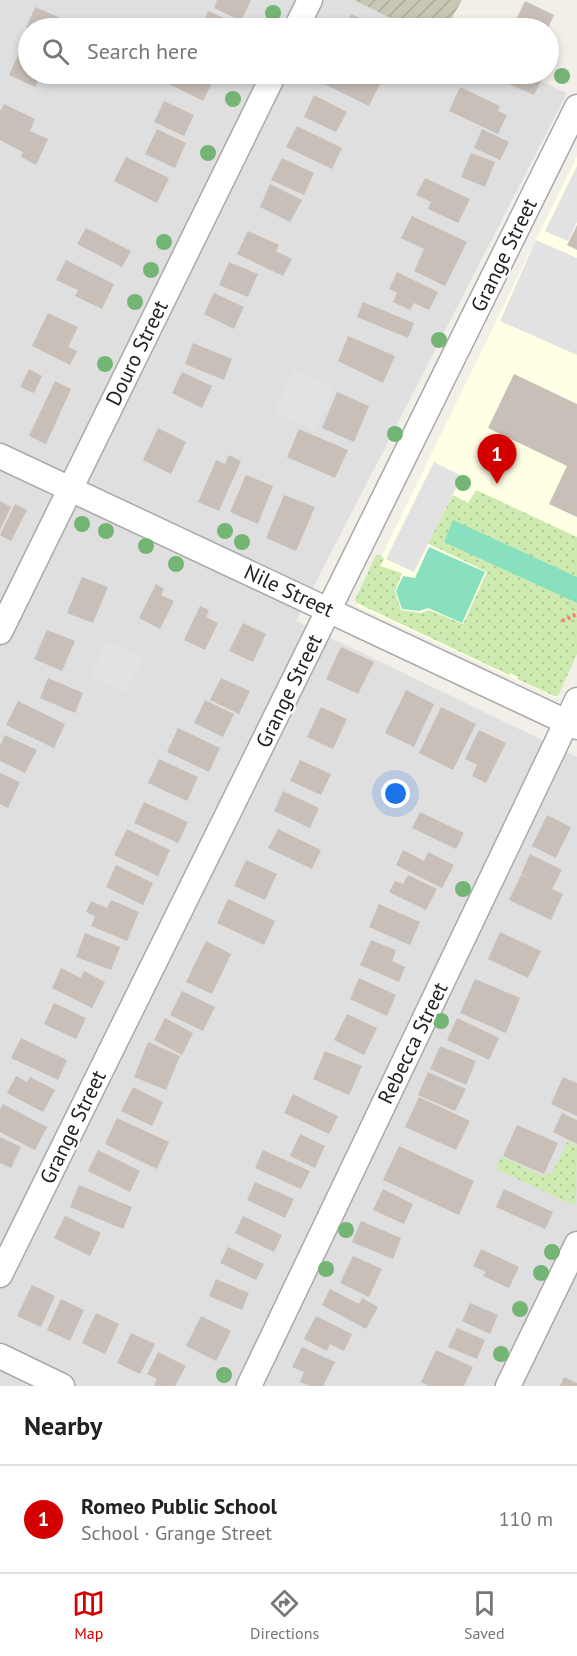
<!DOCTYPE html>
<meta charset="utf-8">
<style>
:root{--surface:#fff;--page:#f6f6f6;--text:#222;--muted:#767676;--line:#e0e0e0;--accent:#d40000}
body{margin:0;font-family:"PT Sans",sans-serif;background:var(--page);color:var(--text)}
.you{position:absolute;left:396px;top:794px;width:21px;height:21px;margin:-15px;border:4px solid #fff;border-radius:50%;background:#1a73e8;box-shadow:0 0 0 9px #1a73e833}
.badge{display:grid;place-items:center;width:39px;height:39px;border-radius:50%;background:var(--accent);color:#fff;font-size:20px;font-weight:700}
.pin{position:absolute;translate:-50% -50px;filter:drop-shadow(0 2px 3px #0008)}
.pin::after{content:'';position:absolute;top:32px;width:21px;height:18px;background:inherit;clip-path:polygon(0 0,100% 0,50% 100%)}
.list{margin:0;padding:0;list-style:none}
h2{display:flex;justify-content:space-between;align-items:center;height:78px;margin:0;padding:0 24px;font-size:26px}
h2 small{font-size:20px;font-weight:400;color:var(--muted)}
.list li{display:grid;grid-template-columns:39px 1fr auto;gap:18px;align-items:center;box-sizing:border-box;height:108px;padding:0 24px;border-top:2px solid var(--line)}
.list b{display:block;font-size:22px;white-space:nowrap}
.list p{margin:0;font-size:20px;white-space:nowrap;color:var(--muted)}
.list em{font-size:20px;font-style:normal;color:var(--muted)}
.icon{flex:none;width:33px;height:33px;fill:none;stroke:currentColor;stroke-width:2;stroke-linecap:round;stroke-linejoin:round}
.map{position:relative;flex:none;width:577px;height:1386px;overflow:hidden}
.search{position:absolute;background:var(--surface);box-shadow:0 3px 9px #0003;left:18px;right:18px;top:18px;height:66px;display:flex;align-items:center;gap:15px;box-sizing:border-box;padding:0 21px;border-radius:33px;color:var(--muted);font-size:22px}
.sheet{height:186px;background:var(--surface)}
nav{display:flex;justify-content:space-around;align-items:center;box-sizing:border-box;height:84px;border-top:2px solid var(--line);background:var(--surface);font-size:16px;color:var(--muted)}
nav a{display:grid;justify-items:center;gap:3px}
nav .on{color:var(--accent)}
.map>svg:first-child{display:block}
</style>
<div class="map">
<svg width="577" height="1386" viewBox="0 0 577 1386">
<defs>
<pattern id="construction-furrows" width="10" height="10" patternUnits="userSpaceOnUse" patternTransform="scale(1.5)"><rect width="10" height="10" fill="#c7c7b4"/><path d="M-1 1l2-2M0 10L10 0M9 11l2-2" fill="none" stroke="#abab9a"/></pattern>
<pattern id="grass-dots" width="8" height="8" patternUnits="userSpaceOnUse" patternTransform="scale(1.5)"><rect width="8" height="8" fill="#cdebb0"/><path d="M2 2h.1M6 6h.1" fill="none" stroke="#b0c997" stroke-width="1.8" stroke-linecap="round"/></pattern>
</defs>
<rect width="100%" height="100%" fill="#f2efe9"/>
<path fill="#e0dfdf" d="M0,0H368L430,28H28V74H526L567,93L296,621L577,757V1386H0Z"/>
<path fill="#ffffe5" d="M577,156V654L556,698L357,606Z"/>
<path fill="url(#construction-furrows)" d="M354,0H462L446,28H411Z"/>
<path fill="url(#grass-dots)" d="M476,490L577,537V654L558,696H554L517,679L518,677L510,673L509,675L357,603L355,600L376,555H380L384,559L380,566L402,573L395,591L401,610L421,613L429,610L463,624L487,572L427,543L453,495L468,503Z
M568,1141L577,1146L576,1206L496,1169L501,1156L541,1176L552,1173Z"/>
<path fill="#88e0be" d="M453,520L577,577V603L444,542Z
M429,547L485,572L462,623L428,608L419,611L402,609L396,591L403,576L415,578Z"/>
<path fill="#e2e2e2" d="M577,166V222L568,241L545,231Z
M536,240L577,258V355L500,321Z
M294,369L335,388L314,431L274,413Z
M434,462L462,476L414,572L386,559Z
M108,641L143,659L124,694L90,675Z"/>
<path fill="#c7bfb8" d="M217,0H251L241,21L214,8Z
M525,1L554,15L548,28H518L513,26Z
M35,7L84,28H26Z
M208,11L240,25L238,28H201Z
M351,14L383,28H345Z
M24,42L28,44V74H42L35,87L9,75Z
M169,74H188L211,85L203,101L165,82Z
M326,74H385L369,106L322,83Z
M486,74H544L534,95Z
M460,87L500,106L498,111L507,115L498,134L449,111Z
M314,95L347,112L336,132L304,117Z
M164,101L194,115L184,136L154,122Z
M4,104L35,119L30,131L48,139L36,165L21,157L23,152L0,140V111Z
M297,126L342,148L332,169L286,147Z
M157,129L186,143L175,168L145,154Z
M482,129L509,142L500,160L474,148Z
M471,153L495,162L485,187L461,177Z
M126,157L169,178L157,203L114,181Z
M282,158L314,173L304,195L271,180Z
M425,178L470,199L458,223L428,209L431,202L416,195Z
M270,184L302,200L290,222L260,207Z
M412,216L467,242L445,286L414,271L424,249L401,238Z
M577,225V250L567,245Z
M86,228L131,251L122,267L77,244Z
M248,231L279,245L276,251L292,259L283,276L237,254Z
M66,260L114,284L102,309L75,296L78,290L56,280Z
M229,262L258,274L248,297L219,285Z
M397,272L438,292L429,310L414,303L410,310L393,302L397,293L389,289Z
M214,293L244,307L234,329L204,314Z
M363,302L414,323L408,338L357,317Z
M48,313L78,327L68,347L77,351L70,365L32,346Z
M348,336L395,356L383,383L338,361Z
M193,343L232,359L224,380L185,364Z
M29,369L42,376L34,393L20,387Z
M182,372L212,386L202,408L172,393Z
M514,374L577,404V517L549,504L567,466L488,428Z
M55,381L71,389L46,444L29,436Z
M337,392L369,406L354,442L322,428Z
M158,428L186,442L171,474L143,460Z
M299,429L348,450L335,478L287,457Z
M229,455L241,461L219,511L198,502L216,460L225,464Z
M246,475L273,486L258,524L230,512Z
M284,495L315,507L296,551L266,538Z
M0,501L11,507L0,530Z
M15,504L27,510L11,541L0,535Z
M82,577L108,587L93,623L67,613Z
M156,584L164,589L161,595L174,601L160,629L139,618Z
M200,606L209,610L206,617L218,623L205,650L184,640Z
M243,623L266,634L253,662L229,651Z
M47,630L75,641L62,671L34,659Z
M341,647L374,662L358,694L326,679Z
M48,678L83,693L75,713L40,698Z
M221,678L250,691L239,714L210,700Z
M406,690L434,704L414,747L385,733Z
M205,700L234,714L223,737L194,723Z
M18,701L65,724L54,748L6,725Z
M321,707L347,719L333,749L307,737Z
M441,707L476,724L453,770L419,753Z
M178,728L220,748L209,772L167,752Z
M479,730L506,743L486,783L472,776L477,765L465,759Z
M5,735L37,750L25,773L0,761V746Z
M159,759L198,777L187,801L148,783Z
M300,760L331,774L321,795L290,781Z
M0,773L20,782L8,808L0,804Z
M283,791L319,808L310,828L274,811Z
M144,802L188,822L178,843L134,823Z
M420,812L464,833L456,849L412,828Z
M547,815L571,827L556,858L532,846Z
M127,829L170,850L158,876L114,855Z
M278,829L321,850L312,869L268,848Z
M403,850L424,861L428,852L454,865L442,888L396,865Z
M530,854L562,870L552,889L563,894L551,920L509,900L521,875L534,880L521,874Z
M246,860L277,874L265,900L234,886Z
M116,865L153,883L143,905L106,887Z
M408,875L437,889L426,910L389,892L395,881L403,884Z
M228,899L275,921L264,945L217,923Z
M111,900L139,912L127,941L91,926L95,916L86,912L91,901L107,908Z
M379,904L420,922L410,945L369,927Z
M500,932L541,951L528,978L488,959Z
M85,933L120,947L111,970L76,957Z
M371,940L396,950L392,961L405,967L399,982L360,965Z
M206,941L231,954L212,994L186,982Z
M61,968L81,978L84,971L105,982L92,1008L52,988Z
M359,978L396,995L387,1016L350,999Z
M475,979L520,998L506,1033L460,1013Z
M182,991L215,1007L203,1031L170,1015Z
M54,1003L86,1018L76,1039L44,1024Z
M347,1014L377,1028L364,1055L334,1040Z
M165,1018L193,1033L182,1055L154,1040Z
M457,1018L499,1038L489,1060L447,1040Z
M21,1038L67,1060L58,1080L11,1058Z
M148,1042L180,1056L166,1090L134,1077Z
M440,1046L476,1061L466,1085L430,1069Z
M325,1051L362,1066L349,1095L313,1079Z
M428,1072L466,1089L455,1111L418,1095Z
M16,1076L27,1082L30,1077L55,1090L43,1112L7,1093Z
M563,1077L577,1083V1116L551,1104Z
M133,1087L163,1102L152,1126L121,1111Z
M293,1094L338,1116L329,1134L284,1113Z
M419,1097L470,1121L456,1150L405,1127Z
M3,1104L47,1127L35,1150L0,1132V1110Z
M562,1113L577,1120V1144L553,1132Z
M117,1118L169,1142L157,1169L105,1144Z
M517,1125L558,1143L544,1174L503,1156Z
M300,1134L325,1146L315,1168L290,1156Z
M0,1137L21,1147L11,1168L0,1163Z
M399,1146L474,1181L459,1215L383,1180Z
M98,1150L140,1171L130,1192L88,1171Z
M263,1150L310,1171L301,1189L255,1168Z
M255,1182L294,1199L285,1218L247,1200Z
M79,1185L132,1207L123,1229L70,1207Z
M383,1189L413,1204L404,1224L373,1210Z
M504,1189L553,1212L545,1229L496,1207Z
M65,1216L101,1233L90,1256L54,1238Z
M243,1216L282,1235L274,1252L235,1233Z
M361,1221L401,1238L393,1259L352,1242Z
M228,1247L264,1264L256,1280L220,1263Z
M481,1249L519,1267L509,1288L483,1276L486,1272L473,1266Z
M353,1256L382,1269L369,1297L340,1283Z
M216,1279L249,1293L242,1310L209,1296Z
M32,1285L55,1296L41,1327L17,1316Z
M330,1289L359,1304L362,1298L378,1307L366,1329L322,1305Z
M61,1299L84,1310L70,1341L47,1330Z
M470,1303L498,1315L490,1334L462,1321Z
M96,1313L119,1324L105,1354L82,1343Z
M201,1316L231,1331L216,1361L186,1346Z
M316,1316L352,1334L344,1351L330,1344L327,1351L304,1339Z
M457,1328L485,1340L477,1359L448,1347Z
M131,1333L155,1344L140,1374L117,1363Z
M302,1347L335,1362L323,1386H310L300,1382L304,1372L292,1367Z
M436,1350L473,1367L464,1386H429L421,1382Z
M158,1352L186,1366L175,1386H157L154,1385L157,1379L147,1374Z
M564,1377L577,1383V1386H560Z"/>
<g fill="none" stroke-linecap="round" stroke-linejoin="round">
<defs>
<path id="minor" d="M296,28L310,0
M0,456L577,727
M0,632L274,74
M0,1275L577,107
M0,1356L62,1386
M249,1386L577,700
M508,1386L577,1244"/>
</defs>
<use href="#minor" stroke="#a9a9a9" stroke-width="27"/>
<path stroke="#fa8072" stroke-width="4" stroke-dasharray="3 3" stroke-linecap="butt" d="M562,621L577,614"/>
<use href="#minor" stroke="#fff" stroke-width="24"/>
</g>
<g fill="#74b475">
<circle cx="273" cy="13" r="8"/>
<circle cx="562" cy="76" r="8"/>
<circle cx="233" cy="99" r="8"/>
<circle cx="208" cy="153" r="8"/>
<circle cx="164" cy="242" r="8"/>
<circle cx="151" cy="270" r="8"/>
<circle cx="135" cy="302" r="8"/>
<circle cx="439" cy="340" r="8"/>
<circle cx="105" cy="364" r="8"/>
<circle cx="395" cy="434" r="8"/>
<circle cx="463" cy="483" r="8"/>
<circle cx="82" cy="524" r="8"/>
<circle cx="106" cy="531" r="8"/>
<circle cx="225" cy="531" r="8"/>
<circle cx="242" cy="542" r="8"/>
<circle cx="146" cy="546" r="8"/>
<circle cx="176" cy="564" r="8"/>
<circle cx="463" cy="889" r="8"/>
<circle cx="441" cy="1021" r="8"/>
<circle cx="346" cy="1230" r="8"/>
<circle cx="552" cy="1252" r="8"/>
<circle cx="326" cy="1269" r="8"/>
<circle cx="541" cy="1273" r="8"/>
<circle cx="520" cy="1309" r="8"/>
<circle cx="501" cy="1354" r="8"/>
<circle cx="224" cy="1375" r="8"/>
</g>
<g text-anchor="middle" stroke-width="4.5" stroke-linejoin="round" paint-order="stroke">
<g font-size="21" fill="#222" stroke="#fff">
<text transform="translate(504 255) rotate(-64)" y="7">Grange Street</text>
<text transform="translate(137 353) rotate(-64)" y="7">Douro Street</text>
<text transform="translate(289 591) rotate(25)" y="7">Nile Street</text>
<text transform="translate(289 691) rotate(-64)" y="7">Grange Street</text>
<text transform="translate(413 1043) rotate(-64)" y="7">Rebecca Street</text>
<text transform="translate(73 1127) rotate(-64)" y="7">Grange Street</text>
</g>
</g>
</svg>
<div class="you"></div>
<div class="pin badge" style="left:497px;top:484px">1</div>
<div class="search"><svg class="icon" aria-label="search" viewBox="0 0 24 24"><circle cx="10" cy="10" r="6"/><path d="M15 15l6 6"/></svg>Search here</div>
</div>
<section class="sheet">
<h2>Nearby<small></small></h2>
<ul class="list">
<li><span class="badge">1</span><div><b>Romeo Public School</b><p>School · Grange Street</p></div><em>110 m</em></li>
</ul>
</section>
<nav>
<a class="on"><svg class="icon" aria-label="map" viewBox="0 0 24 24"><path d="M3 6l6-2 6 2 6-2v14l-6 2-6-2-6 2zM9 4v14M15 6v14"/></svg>Map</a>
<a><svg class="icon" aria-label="directions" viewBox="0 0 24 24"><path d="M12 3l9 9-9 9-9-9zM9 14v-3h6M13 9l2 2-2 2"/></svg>Directions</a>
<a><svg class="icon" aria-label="saved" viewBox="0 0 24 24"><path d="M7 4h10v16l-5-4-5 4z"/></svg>Saved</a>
</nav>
